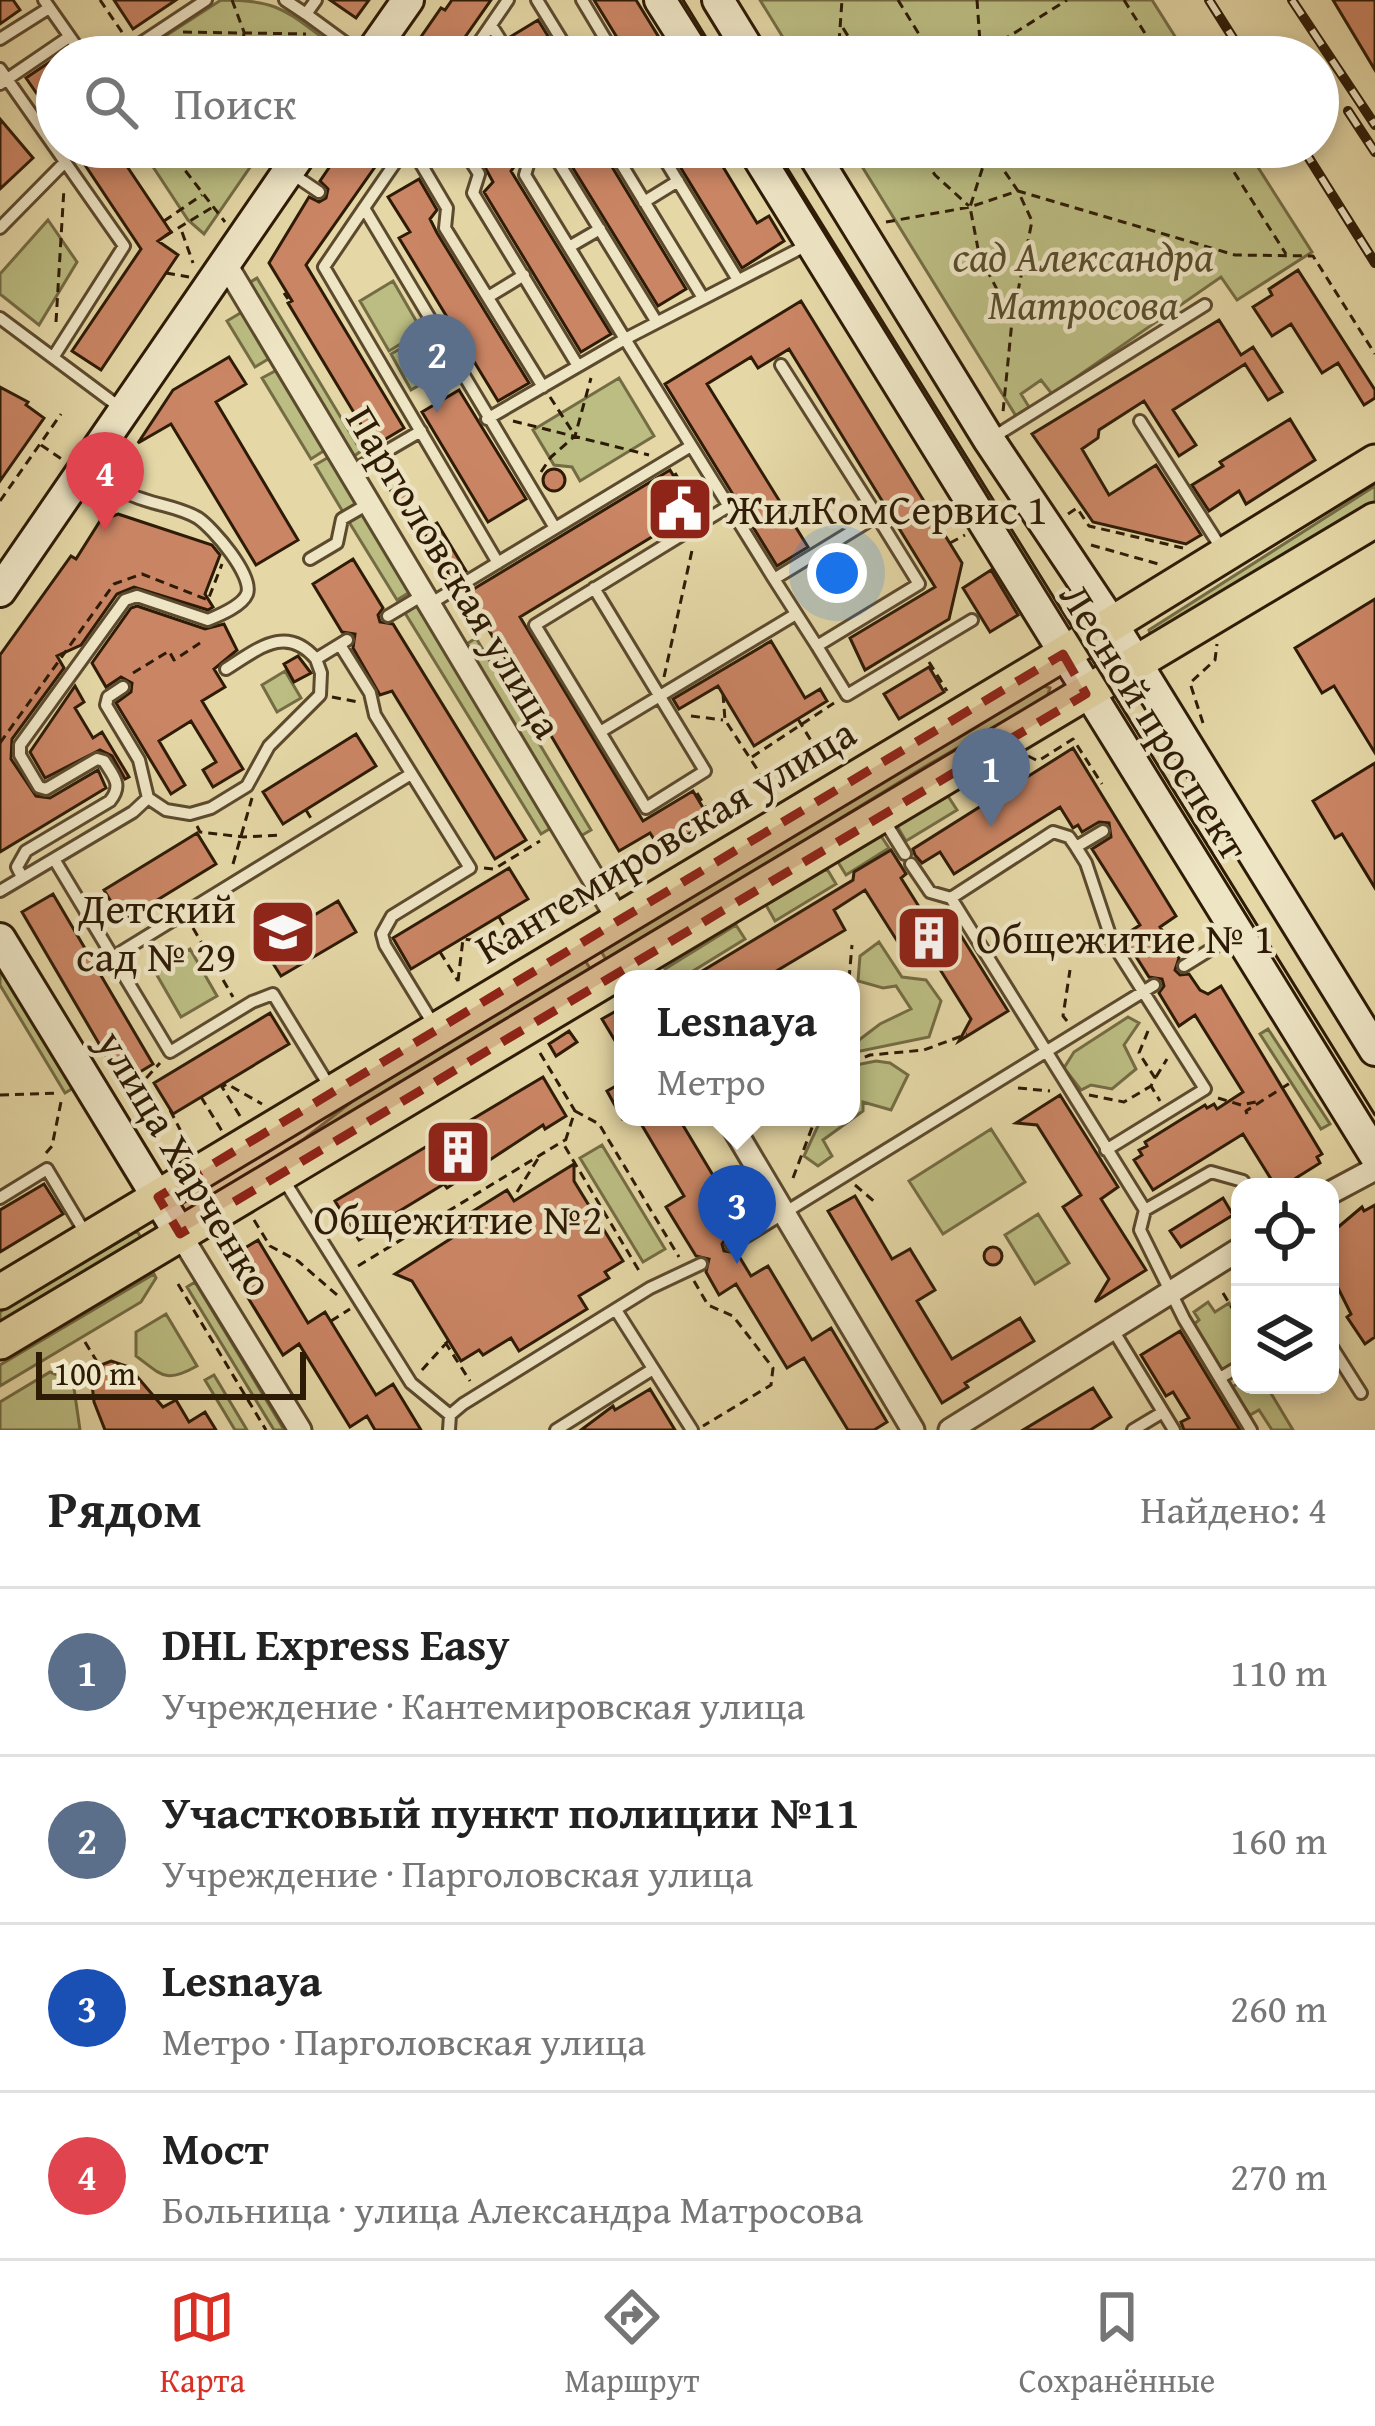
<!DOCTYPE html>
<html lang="ru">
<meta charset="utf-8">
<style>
:root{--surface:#fff;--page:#f2f2f2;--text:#222;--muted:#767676;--line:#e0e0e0;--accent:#d93025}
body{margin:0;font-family:"Gentium Book Plus",serif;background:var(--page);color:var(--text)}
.controls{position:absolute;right:36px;bottom:36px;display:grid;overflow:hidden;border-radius:24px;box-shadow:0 6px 18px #0003}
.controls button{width:108px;height:108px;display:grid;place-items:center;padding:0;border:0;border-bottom:3px solid var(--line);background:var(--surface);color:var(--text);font:60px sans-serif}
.scale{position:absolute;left:36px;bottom:30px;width:270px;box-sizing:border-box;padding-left:12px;border:6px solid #2e1b06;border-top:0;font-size:33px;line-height:42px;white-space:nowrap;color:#2e1b06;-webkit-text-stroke:9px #eee5c5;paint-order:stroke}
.you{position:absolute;left:837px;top:573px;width:42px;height:42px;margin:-30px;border:9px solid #fff;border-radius:50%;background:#1a73e8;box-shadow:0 0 0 18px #1a73e833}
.badge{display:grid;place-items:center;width:78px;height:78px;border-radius:50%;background:var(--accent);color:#fff;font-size:39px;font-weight:700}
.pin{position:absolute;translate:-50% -99px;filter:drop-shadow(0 3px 6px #0008)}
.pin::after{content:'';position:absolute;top:63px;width:42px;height:36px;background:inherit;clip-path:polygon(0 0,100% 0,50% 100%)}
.popup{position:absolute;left:614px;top:970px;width:246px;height:156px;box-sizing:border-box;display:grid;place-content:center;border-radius:24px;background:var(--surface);filter:drop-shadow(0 3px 9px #0005);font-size:39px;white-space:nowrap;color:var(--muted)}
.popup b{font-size:45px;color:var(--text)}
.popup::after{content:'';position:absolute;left:50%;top:100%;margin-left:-24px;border:24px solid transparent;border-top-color:var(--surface)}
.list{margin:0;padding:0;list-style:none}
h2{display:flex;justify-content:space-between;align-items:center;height:156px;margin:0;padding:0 48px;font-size:51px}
h2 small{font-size:39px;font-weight:400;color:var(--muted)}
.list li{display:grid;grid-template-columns:78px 1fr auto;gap:36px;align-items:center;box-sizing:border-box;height:168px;padding:0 48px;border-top:3px solid var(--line)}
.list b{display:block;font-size:45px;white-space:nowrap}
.list p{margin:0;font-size:39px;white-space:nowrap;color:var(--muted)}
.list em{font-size:39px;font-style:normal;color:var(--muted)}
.icon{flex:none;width:66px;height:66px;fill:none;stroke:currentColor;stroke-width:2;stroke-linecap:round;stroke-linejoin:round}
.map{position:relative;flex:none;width:1375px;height:1430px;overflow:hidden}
.search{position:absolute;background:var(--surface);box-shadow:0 6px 18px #0003;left:36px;right:36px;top:36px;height:132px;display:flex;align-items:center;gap:30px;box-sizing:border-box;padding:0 42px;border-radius:66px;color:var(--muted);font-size:45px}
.sheet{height:828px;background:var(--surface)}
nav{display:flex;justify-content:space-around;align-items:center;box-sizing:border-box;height:168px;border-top:3px solid var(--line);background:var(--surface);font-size:33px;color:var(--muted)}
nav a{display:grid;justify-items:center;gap:6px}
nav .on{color:var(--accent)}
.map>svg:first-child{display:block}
</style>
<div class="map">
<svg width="1375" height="1430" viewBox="0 0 1375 1430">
<rect width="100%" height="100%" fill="#e5d7a6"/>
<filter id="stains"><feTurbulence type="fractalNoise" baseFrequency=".00167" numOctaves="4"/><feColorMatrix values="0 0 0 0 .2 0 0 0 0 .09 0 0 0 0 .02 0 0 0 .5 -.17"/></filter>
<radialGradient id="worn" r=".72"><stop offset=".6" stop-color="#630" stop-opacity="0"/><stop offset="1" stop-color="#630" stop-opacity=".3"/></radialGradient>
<path fill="#bbbd82" stroke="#746c44" stroke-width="3" d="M221,0C282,0 286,12 334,46L327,57H133Z
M760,0H1152L1188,57H795Z
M140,147H264L204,234L188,220Z
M850,147H1245L1312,252L1237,300L1221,277L1052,394L1041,380L1021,394L1029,407L1016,416Z
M48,220L77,262L39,325L0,294V274Z
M257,278L361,451L353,457L249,283Z
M393,281L422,331L389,351L360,301Z
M242,312L270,358L255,367L227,321Z
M424,335L445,370L411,390L391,354Z
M277,370L325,450L311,459L262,378Z
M619,378L654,436L580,481L572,467L554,465L533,430Z
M329,457L357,503L343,512L315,465Z
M1375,486V501L1150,635L1149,630Z
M363,513L410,592L397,600L349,522Z
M418,605L551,828L541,834L405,613Z
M476,638L591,830L579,837L465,645Z
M285,671L301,698L277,712L262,685Z
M1041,685L1050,688L1047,697L924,767L607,961L599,948Z
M948,796L957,810L906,841L897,826Z
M881,836L889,848L846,875L838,862Z
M827,869L836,884L775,921L766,905Z
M736,925L745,939L680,979H672L665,969Z
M879,942L902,977L926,980L941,1001L929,1037L851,1053V1042L855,1043L880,1024L911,1009L896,986L883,988L858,981L860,956Z
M190,949L217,996L181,1017L154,970Z
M583,957L591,970L191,1209L304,1139L377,1082Z
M0,962L75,1087L65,1093L0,985Z
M1128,1017L1139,1023L1124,1045L1136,1069L1112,1089L1091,1085L1081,1090L1064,1068L1074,1052Z
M1268,1029L1330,1124L1321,1129L1260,1034Z
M876,1061L890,1063L908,1075L891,1110L863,1102V1111L823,1140L832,1156L818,1166L804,1156L822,1117H851V1066Z
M991,1129L1025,1182L943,1234L909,1181Z
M602,1145L665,1249L643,1262L580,1158Z
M1038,1214L1069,1263L1035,1284L1005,1235Z
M137,1231L145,1244L0,1330V1312Z
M154,1274L156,1278L141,1302L0,1386V1365Z
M195,1282L280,1423L284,1430H274L187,1287Z
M1208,1302L1215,1312L1229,1303L1240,1321V1333L1236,1336L1240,1343V1366L1224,1376L1193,1325L1199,1320L1194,1312Z
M166,1314L197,1366C165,1384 162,1375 136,1356V1332Z
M50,1372L73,1381L80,1430H0V1402Z
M214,1375L247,1430H235L205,1380Z
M1240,1382L1266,1385L1293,1430H1272L1259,1410L1250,1415L1231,1388Z"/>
<path fill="#ca8564" stroke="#2e1b06" stroke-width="3" d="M0,0H13L20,10L0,24Z
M114,0H176L133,29Z
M330,0H369L356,18Z
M452,0H491L451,57H407L441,8L445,10Z
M594,0H636L671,57H629Z
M1333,0H1375V70Z
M538,20L561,57H521L510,37Z
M57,57V123L26,78Z
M0,119L33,158L0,189Z
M73,147H114L171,232L158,241L178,255L101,370L72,351L141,249Z
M350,147H389L306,265L404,428L374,446L288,303L292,301L269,263L309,197L319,202L326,198L328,189L320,181L337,156L342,159Z
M474,147H512L519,160L511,171L611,334L581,352L484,192L493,182Z
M560,147H600L686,289L658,306Z
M668,147H711L757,223L769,216L784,241L742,268Z
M419,179L437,210L430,219L437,233L529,383L498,401L399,238L410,232L388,197Z
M1298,270L1375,390V398L1364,405L1338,363L1322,373L1291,324L1272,336L1253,307L1272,295L1269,289Z
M801,301L962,563L949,619L865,670L850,638L935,587L789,349L758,368L751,357L707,384L808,547L777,566L665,384Z
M1219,320L1241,355L1253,347L1282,392L1268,400L1245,364L1173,410L1196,445L1179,456L1144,401L1099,430L1098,438L1082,449L1109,495L1156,465L1201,535L1186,544L1093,522L1032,434Z
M229,357L246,384L216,402L298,540L256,565L171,424L138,443L173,390Z
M0,387L28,402L26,405L44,418L0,481Z
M459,390L526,499L488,522L422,412Z
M1290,419L1315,460L1246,504L1239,491L1209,511L1192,485L1223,466L1220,462Z
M543 480a11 11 0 1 1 22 0a11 11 0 1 1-22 0Z
M670,470L686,496L679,500L688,515L520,617L643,821L693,791L711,821L661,850L650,833L619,851L467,593Z
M404,483L414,501L401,508L391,491Z
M118,514L212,545L220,555L205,594L213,607L208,610L134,587L117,594L81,645L57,656L64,668L12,739L11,759L36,796L50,798L98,770L106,788L0,852V655L71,556L76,559L100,521Z
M437,523L466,571L452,579L423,531Z
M353,559L383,608L378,615L380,622L393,624L526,840L495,859L392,691L380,695L353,648L355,634L342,632L313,584Z
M991,570L1018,615L990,632L963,588Z
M1375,599V753L1334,686L1322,693L1295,648Z
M137,606L205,629L224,624L237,650L214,669L225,687L202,701L243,769L213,787L203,770L216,762L191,721L159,741L185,785L171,794L116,703L131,692L132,683L121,677L106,687L92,663L131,608Z
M771,641L805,698L820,689L827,701L754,746L718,686L679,709L673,699Z
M298,656L311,673L294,682L284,664Z
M929,667L944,692L899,719L884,694Z
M75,686L84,702L75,708L93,738L102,732L129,777L125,779L112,756L100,750L45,778L30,752Z
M356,734L376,766L283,824L263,792Z
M1073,748L1176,916L1160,927L1179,958L1175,970L1180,975L1189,974L1200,990L1208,994L1221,986L1322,1154L1317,1157L1320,1163L1296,1178L1298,1182L1291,1187H1276L1243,1134L1153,1190L1134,1160L1142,1155L1139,1150L1147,1146L1145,1142L1182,1119L1205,1105L1207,1108L1214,1104L1217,1109L1243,1092L1195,1015L1179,1026L1159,993L1164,986L1162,979L1149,977L1123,936L1140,925L1092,849L1111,837L1109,823L1099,822L1082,832L1078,825L1073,828L1060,807L954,874L940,852L922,863L915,855L913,849Z
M1375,763V888L1342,834L1335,838L1313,801Z
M197,833L216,864L123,921L104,890Z
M891,850L906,874L901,878L933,929L950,918L1008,1011L959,1041L971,1019L926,947L908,958L865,890L834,910L845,930L763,979H689L853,880L854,872Z
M509,868L528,899L411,969L393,938Z
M53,894L153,1064L122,1083L22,912Z
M338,901L356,932L281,976L262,946Z
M623,1007V1054L602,1019Z
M270,1013L289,1044L173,1114L154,1083Z
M569,1031L577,1042L556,1056L549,1044Z
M543,1077L566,1116L545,1129L543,1125L447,1188L444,1184L378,1224L380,1228L359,1240L335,1201Z
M623,1082V1120L607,1091Z
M1060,1095L1118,1187L1101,1199L1146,1270L1095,1302L1109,1279L1063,1207L1081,1195L1037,1125L1016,1123Z
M637,1117H678L729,1202L712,1212L727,1237L722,1244L724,1251L737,1253L751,1276L768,1266L812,1340L831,1328L887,1422L874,1430H848L804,1358L787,1368L736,1284L719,1295L706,1272L709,1259L696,1256L666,1207L684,1196Z
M574,1164V1181L623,1261L605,1272L609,1278L579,1296L587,1309L519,1351L511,1338L483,1355L479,1350L461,1361L412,1281L395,1274L455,1236L449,1226L507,1190L514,1201Z
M44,1184L63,1214L0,1252V1210Z
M855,1196L892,1259L910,1249L935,1290L917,1301L952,1359L1020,1318L1034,1341L965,1383L968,1387L942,1403L828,1211Z
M1223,1198L1233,1215L1181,1247L1170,1231Z
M1375,1205V1337L1365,1344L1347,1317L1351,1314L1338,1288L1330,1293V1234L1362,1207L1364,1211Z
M258,1240L308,1323L325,1312L376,1395L393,1384L421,1430H375L367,1416L350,1427L299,1344L283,1355L225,1260Z
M984 1256a9 9 0 1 1 18 0a9 9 0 1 1-18 0Z
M1180,1331L1240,1430H1184L1181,1422L1189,1418L1173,1392L1166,1396L1141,1355Z
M111,1361L129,1367L163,1407L176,1400L189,1422L205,1412L216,1430H105L94,1402L91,1375L96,1367Z
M1093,1388L1111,1417L1090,1430H1023Z
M650,1389L675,1430H581L613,1406L615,1410Z"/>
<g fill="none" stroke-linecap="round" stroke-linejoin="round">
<defs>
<path id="lane" d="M44,0L84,57
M285,0L306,14
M316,0L306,14L362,55
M537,0L572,57
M582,0L616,57
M491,25L511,57
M0,39L49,8
M120,57L206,0
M469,57L508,0
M0,69L124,246L54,356
M0,84L69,37
M411,147L447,208L445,228L543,387
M462,147L479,174L473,193L578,366
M549,147L656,321
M611,147L703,298
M657,147L738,280
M291,173L319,192
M644,202L678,181
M364,208L406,147
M0,228L65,162
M809,244L625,339L774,579L877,516L919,584L817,646L847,695L972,620
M569,247L600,229
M488,297L524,275
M0,318L122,409
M781,365L877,516
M487,419L625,339L525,175L530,158L522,147
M1140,421L1223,551
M992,438L1205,305
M349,473L421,431
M310,559L337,543L342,519L368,504
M498,563L324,267L364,208L555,528
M774,579L817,646
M594,588L705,771L646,808L535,625L729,506
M428,605L691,446
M388,616L423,595
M340,645L370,693L375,715L470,868L392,916L382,934L385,945L435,1027
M226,669C258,649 286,624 316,659
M123,687L108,697L106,705L139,760L148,798
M600,732L796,614
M882,817L905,854
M1103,831L1076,847L1086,863L1113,944L1205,1089L1106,1150
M54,859L170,1052L252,1002L273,994L331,1089
M911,864L930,892L951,898L1145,1210L1140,1230L1184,1319L1251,1430
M22,877L17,867L26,851L110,801C123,785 114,777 104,761L97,759L46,789L39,787L20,755V745L125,600L137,596L208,620C220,615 242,606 247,594C254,576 213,528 198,518C181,508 163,506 145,500C124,494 105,481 87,469
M0,891L133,812L148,798L166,810L190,814L211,808L247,786L269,746L320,695L321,673L316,659L347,640
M951,898L1053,832L1069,837L1076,847
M113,957L411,774
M1184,966L1234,935
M282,1177L411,1383L450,1415
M0,1198L47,1169L87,1236
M1145,1210L1211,1172L1243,1181L1247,1187
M732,1245L1154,985
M616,1310L692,1430
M1113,1330L1174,1430
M1330,1344L1361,1393
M1220,1378L1240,1366
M449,1430L450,1415L463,1404L650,1288L701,1264
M556,1430L653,1369
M1133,1430L1163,1412"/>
<path id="street" d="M225,263L619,921
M727,1117L913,1430
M1330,1193L1375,1169
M180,1234L300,1430
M950,1430L1240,1249"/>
<path id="secondary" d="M660,0L696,57
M718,0L753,57
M368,57L408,0
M752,147C962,482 1165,820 1375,1155
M809,147L989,440L1112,624L1375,1050
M0,591L305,147
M0,939L180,1234"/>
<path id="primary" d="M0,1292L1063,654L1375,462
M0,1342L1375,520"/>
</defs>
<use href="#lane" stroke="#5c4a2e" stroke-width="16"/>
<use href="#street" stroke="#5c4a2e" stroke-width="27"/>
<use href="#secondary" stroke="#2e1b06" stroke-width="36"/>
<use href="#primary" stroke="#2e1b06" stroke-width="39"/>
<path stroke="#2e1b06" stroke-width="3" stroke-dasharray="9 6" stroke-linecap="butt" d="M100,0L126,38
M232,0L244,32L242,57
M898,0L933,57
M977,0L981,57
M1124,0L1160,57
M843,28L861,57
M183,32L306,34
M838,57L842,0
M976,57L1067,0
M167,147L225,222
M233,147L272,156
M917,147L935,175L969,206
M988,147L1018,191L1032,221L1012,321L1003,412
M1218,147L1286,254
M987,154L970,207L979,254L1012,319
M164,221L202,195
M886,222L970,207L1018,191L1235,255L1313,256L1375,354
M182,232L193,263
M165,236L213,207
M166,273L189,277
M284,293L288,299
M56,322L64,188
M550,397L574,434
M513,421L649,455
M41,445L63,460
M541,472L551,457L575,436L591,378
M675,473L688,495L689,514
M0,501L61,414
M1068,514L1077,508L1089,526L1183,548
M950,543L965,535
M1091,545L1162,565
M929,662L947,691
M133,673L169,651L174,660L200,643
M664,677L693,546
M723,694L725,720L774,795
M332,697L358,702
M691,716L723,720
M798,719L825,764
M1203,723L1190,683L1215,660L1217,644
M0,743L114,584L142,574L208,600L222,564
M1028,756L1038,761L1073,739L1102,784
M752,757L834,703
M697,793L719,829
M306,810L312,820
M197,826L200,832L244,837L280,835
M233,864L252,798
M484,868L494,869L540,841
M499,917L516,946
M193,928L233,997
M440,952L458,981
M849,979L852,945
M458,981L463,939L516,946
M1067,1021L1063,1016L1070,970
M1148,1031L1139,1053L1155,1078L1151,1086L1160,1101
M540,1053L575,1111L564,1145L641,1274
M851,1063L870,1055L924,1050L967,1034
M1156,1077L1167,1059
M1018,1088L1050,1091
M0,1095L60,1093
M1089,1095L1124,1102L1151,1086
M201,1097L222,1131
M1218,1098L1241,1105L1261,1101
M126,1100L160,1063
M170,1110L190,1149
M575,1111L599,1124L679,1257
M1247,1114L1246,1111L1290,1083
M240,1116L222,1087L227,1084L262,1104
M46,1153L52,1146L62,1097
M793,1178L816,1117
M855,1185L876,1203
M517,1192L539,1157
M254,1220L270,1246L298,1261L337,1295
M358,1266L565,1140
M694,1281L708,1305L733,1316L773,1368L771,1385L703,1426
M178,1284L266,1430
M1223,1293L1240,1321
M331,1321L350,1309
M85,1342L99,1365
M445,1342L470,1381
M422,1370L449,1340"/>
<use href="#lane" stroke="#eee5c5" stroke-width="10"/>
<use href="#street" stroke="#eee5c5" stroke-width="21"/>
<use href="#secondary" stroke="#eee5c5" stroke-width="30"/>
<use href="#primary" stroke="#e5d7a6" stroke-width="33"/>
<path stroke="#2e1b06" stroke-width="3" d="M683,0L718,57
M774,147L1375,1115"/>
<defs>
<path id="rail" d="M1209,0L1245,57
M1292,0L1375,125
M1348,111L1375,152
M1302,147L1375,263"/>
</defs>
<use href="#rail" stroke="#2e1b06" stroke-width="10"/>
<use href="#rail" stroke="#eee5c5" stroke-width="6" stroke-dasharray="18" stroke-linecap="butt"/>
</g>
<path fill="#8f2418" fill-opacity="0.2" stroke="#8f2418" stroke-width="9" stroke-dasharray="24 15" stroke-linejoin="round" d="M1063,654L1086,694L180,1234L158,1197Z"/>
<defs>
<symbol id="civic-square" viewBox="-11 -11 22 22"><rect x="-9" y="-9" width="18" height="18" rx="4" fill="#8f2418" stroke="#eee5c5"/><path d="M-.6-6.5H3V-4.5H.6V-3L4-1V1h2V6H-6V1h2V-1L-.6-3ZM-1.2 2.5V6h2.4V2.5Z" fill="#fff"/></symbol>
<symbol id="school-square" viewBox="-11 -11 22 22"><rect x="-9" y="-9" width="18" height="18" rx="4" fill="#8f2418" stroke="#eee5c5"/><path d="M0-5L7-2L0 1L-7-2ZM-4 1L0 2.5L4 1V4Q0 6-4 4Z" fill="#fff"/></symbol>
<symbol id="building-square" viewBox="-11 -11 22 22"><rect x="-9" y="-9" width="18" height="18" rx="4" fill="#8f2418" stroke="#eee5c5"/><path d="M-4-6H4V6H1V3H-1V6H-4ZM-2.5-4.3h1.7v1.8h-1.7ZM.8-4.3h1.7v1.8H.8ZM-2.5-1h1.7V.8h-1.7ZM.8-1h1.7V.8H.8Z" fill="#fff"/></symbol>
</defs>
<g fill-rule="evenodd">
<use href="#civic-square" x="642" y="471" width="76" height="76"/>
<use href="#school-square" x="245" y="894" width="76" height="76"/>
<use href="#building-square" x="891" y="900" width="76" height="76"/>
<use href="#building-square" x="420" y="1114" width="76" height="76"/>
</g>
<g text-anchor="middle" stroke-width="9" stroke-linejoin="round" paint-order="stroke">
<g font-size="42" font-style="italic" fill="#584c2b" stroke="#eee5c5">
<text x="1083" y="271">cад Александра<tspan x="1083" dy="48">Матросова</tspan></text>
</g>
<g font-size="42" fill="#2e1b06" stroke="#eee5c5" text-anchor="start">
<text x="726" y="524">ЖилКомСервис 1</text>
<text x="236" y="923" text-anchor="end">Детский<tspan x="236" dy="48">сад № 29</tspan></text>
<text x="976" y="953">Общежитие № 1</text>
<text x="458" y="1234" text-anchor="middle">Общежитие №2</text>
</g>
<g font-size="42" fill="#2e1b06" stroke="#eee5c5">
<text transform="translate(455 572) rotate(59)" y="15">Парголовская улица</text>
<text transform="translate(1155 721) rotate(58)" y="15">Лесной проспект</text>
<text transform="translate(665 840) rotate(-31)" y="15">Кантемировская улица</text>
<text transform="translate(186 1163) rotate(59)" y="15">улица Харченко</text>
</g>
</g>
<rect width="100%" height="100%" filter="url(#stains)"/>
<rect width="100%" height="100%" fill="url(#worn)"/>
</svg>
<div class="controls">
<button><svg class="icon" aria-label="locate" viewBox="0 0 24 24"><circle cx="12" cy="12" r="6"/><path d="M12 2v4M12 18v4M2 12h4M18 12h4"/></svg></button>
<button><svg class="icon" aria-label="layers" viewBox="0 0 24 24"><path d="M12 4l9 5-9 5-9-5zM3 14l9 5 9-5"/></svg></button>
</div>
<div class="scale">100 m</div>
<div class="you"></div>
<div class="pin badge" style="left:991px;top:827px;background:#5c6f8a">1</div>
<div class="pin badge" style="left:437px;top:413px;background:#5c6f8a">2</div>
<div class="pin badge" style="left:737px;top:1264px;background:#1a4fb4">3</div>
<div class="popup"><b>Lesnaya</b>Метро</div>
<div class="pin badge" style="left:105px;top:531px;background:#e0444e">4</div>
<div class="search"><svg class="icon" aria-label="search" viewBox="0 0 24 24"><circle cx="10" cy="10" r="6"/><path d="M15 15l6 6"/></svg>Поиск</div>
</div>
<section class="sheet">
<h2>Рядом<small>Найдено: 4</small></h2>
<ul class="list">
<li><span class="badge" style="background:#5c6f8a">1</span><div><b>DHL Express Easy</b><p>Учреждение · Кантемировская улица</p></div><em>110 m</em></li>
<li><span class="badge" style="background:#5c6f8a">2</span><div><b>Участковый пункт полиции №11</b><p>Учреждение · Парголовская улица</p></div><em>160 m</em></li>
<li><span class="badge" style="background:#1a4fb4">3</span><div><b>Lesnaya</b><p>Метро · Парголовская улица</p></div><em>260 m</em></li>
<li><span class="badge" style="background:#e0444e">4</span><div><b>Мост</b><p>Больница · улица Александра Матросова</p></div><em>270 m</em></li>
</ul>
</section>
<nav>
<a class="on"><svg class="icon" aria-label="map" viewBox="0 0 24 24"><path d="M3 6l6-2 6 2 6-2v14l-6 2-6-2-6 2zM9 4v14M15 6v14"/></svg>Карта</a>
<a><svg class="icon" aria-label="directions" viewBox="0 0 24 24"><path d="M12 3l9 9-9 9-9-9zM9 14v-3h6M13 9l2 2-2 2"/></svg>Маршрут</a>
<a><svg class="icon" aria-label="saved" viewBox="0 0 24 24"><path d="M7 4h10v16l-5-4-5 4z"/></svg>Сохранённые</a>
</nav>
